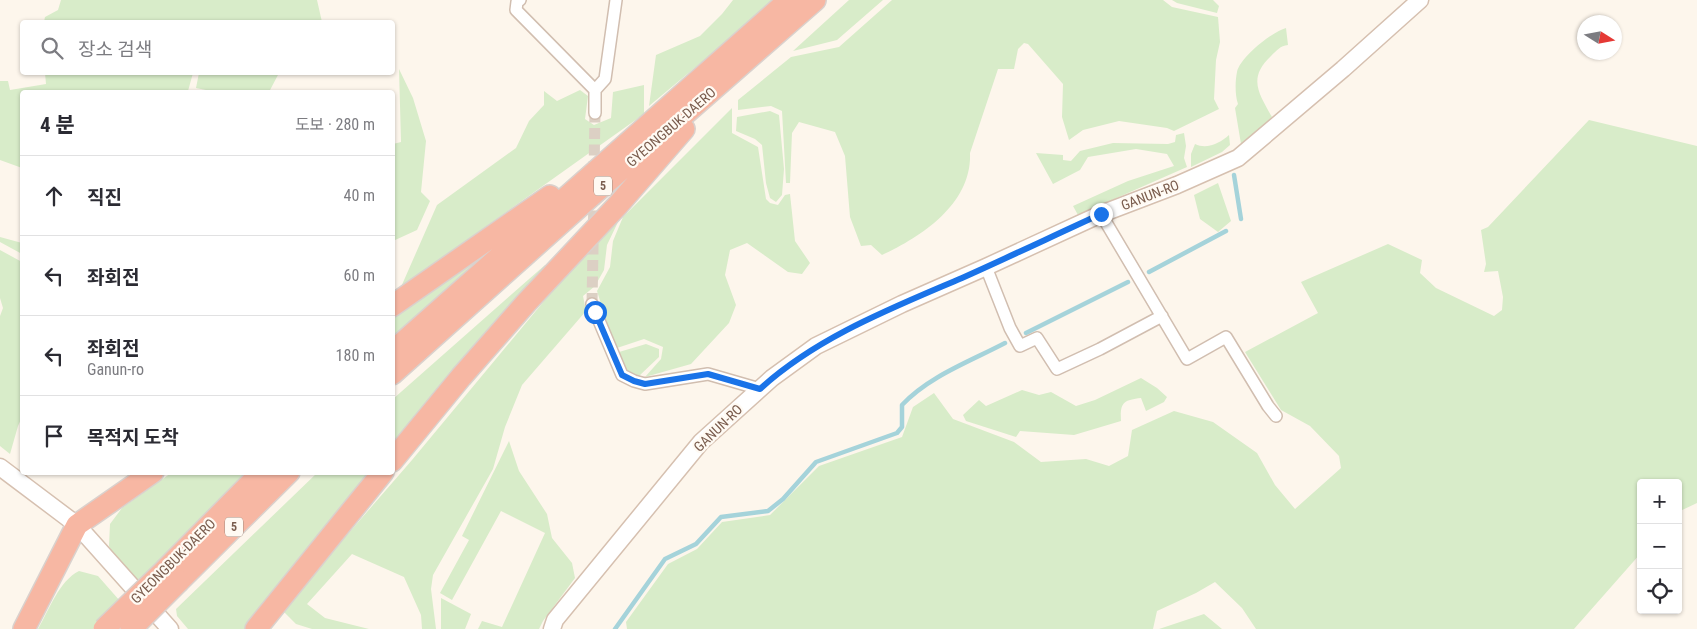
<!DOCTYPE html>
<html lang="ko">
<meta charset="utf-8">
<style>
:root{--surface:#fff;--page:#f2f2f3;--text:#2b2b33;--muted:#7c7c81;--line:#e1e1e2}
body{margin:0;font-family:"Roboto Condensed","Noto Sans KR",sans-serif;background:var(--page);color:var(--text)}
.controls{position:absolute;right:15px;bottom:15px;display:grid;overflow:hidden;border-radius:5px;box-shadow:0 1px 4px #0004}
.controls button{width:45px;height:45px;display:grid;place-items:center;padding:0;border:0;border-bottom:1px solid var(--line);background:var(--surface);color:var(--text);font:25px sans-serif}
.compass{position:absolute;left:1577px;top:15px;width:45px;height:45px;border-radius:50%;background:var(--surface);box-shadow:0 1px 4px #0004;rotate:101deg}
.stop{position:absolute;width:15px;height:15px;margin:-11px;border:4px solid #1a73e8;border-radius:50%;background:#fff}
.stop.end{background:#1a73e8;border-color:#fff;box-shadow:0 1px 5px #0008}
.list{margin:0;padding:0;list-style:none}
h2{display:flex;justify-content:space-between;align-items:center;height:65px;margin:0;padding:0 20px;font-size:21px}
h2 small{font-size:16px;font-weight:400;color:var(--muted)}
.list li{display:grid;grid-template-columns:32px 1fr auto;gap:15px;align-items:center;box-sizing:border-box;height:80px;padding:0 20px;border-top:1px solid var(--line)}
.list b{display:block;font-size:19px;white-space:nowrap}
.list p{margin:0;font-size:16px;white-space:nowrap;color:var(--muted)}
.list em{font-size:16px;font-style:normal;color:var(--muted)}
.icon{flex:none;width:28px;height:28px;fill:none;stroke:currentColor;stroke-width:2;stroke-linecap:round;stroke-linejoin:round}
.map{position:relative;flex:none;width:1697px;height:629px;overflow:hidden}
.search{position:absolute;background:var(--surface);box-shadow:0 1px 4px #0004;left:20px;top:20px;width:375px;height:55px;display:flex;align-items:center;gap:12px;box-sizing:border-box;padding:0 18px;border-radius:5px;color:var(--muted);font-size:19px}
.panel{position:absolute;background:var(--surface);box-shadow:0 1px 4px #0004;left:20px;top:90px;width:375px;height:385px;border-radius:5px}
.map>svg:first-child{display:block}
</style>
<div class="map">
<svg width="1697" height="629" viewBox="0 0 1697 629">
<rect width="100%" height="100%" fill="#fdf6ec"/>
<path fill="#d8ecc9" d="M61,0H317L322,22H44L45,17L58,10Z
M733,0H776L649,106L656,55L700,36L722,14Z
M849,0H883L837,40L793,51Z
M892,0H1163L1172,7L1218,17L1220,42L1216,60L1214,99L1219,109L1174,131L1167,128L1119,121L1083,130L1069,140L1062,117L1063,84L1028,44L1024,43L1018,49L1014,69H998L970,153C972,203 923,236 882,255L871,245L861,246L850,217L845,156L835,132L799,122L792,133L790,183H786L782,111L771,106L738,110V100L791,57L839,47Z
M1172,0H1213L1219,6L1217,13L1177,3Z
M1286,28L1288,45C1280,46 1277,50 1271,56C1248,78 1258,92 1272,117L1248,139L1241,144L1235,108L1238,104C1235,95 1235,82 1237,72C1240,57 1272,32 1286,28Z
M399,69L413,98L426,141L421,192L430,201L417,230L393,241V144L401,142Z
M45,73H193L188,91L192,92H22V168L0,160V81H8L10,90L46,84Z
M199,73V72L279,73L269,92H216L196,88Z
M644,85V114L401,287L437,205L516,148L529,121L544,105V91L557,101L580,90L588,96L585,119L594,125L611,118L613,92Z
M732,108V133L758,147L766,199L770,203L778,205L785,195L790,194L795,241L810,263L802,274L788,272L747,243L730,250L725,275L736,305L729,323L691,364L645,377L661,359L663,347L644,339L617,348L613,342L597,291L610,267L613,241L623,217Z
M770,111L779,115L784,169L782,195L776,202L770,198L766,183L762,145L755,139L736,131L737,117Z
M1589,120L1697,146V503L1678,512V483H1641V553L1574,629H1256L1242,608L1215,582L1196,593L1157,611L1153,629H627L626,622L668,564L697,549L722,522L770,515L819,466L902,437L913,407L934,393L953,419L1014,442L1041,462L1086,459L1109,466L1128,456L1132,430L1174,411L1213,422L1257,453L1275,485L1295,509L1341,468L1339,456L1310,426L1281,410L1245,352L1318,313L1301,282L1388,244L1422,260L1420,273L1436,288L1494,316L1502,310L1503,297L1498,271L1484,272L1486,264L1481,230L1488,227Z
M1184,133L1186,146L1184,158L1187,167L1078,215L1073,206L1128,181L1174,166L1167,154L1136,149L1088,157L1080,170L1053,184L1036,153L1063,155V160L1071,161L1080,151L1113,143L1168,144L1175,142L1176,135Z
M1229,135L1230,145L1222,152L1191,167V154L1195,144C1207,150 1220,143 1229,135Z
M1218,183L1231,221L1218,232L1200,219L1194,195Z
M618,222L607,245L604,270L595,286L583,296L586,311L522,385L505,427L493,469L433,575L431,589L436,629H422L421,615L404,577L352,554L307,604L325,618L369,629H312L296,624L282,610L412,460L559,283Z
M515,229L393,340V315Z
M0,237L22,243V254L0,242Z
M0,250L22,262V417L18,426L10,454L0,446V316L3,308L0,298Z
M545,265L544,271L393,445V399Z
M646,344L659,349V357L639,376L631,377L623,369L619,352Z
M1141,378L1157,388L1167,397L1164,402L1146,411L1141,398C1123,400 1120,403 1121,421L1074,435L1020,431L1016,437L966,421L963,415L979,400L986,406L1022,390L1039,395L1051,392L1076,406L1095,400Z
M509,441L519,471L547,514L552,538L572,563L575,578L543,621L539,629H478L482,621L502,627L545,533L501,511L452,600L440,593L469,540L462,536Z
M171,473H249L140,583L113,554L109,546L110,524L122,508Z
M317,473H370L245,629H188L177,616L176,609Z
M79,571L98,576L120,601L93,629H38C49,610 59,581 79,571Z
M441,598L471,614L465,629H441Z
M1204,614L1222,629H1159Z"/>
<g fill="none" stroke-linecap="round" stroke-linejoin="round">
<path stroke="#a5d3da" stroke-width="4.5" d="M1234,175L1241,219
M1149,272L1226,231
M1026,333L1128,282
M615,629L665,559L696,544L721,517L768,511L783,499L816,462L897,433L902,427V405C929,376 971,361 1005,343"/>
<path stroke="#dcd0c4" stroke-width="11" stroke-dasharray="11 5.5" stroke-linecap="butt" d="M594,172L595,113
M592,304L594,193"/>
<defs>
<path id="street" d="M520,0L517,2L516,10L595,90V113
M595,90L605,79L616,0
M1101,214L1187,359L1226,337L1268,406L1276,416
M986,267L1010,328L1020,346L1037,338L1057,369L1100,349L1162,316
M592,304L622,375L634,381L645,384L708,374L760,389"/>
<path id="secondary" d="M0,467L77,525L170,629
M552,629L555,620L701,442L772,378L816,346L902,304L986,267L1101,214L1177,185L1238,158L1343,69L1420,0"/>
<path id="highway" d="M392,306L550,196
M392,352L789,0
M392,374L591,196L815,0
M392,461L461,377L526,303L618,205L684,129
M167,568L262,472
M179,581L289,472
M24,629L77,525L153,472
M256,629L383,472"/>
</defs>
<use href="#street" stroke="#d1beb0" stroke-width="14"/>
<use href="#secondary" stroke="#d6c0b0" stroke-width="19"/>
<use href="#highway" stroke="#dad1cd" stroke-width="24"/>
<use href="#street" stroke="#fff" stroke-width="11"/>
<use href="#secondary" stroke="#fff" stroke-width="16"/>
<use href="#highway" stroke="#f7b7a3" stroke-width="21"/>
<defs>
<path id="highway-bridge" d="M104,629L167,568
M131,629L179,581"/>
</defs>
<use href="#highway-bridge" stroke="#dad1cd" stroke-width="24" stroke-linecap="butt"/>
<use href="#highway-bridge" stroke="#f7b7a3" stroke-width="21"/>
</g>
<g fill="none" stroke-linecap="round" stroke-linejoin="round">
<path stroke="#1a73e8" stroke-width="6" d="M595,312L622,375L634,381L645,384L708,374L760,389C817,337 892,308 962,278C1009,257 1055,235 1101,214"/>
</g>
<g text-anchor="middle" stroke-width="4.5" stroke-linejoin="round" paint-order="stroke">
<g fill="#fffaf3" stroke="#a28b7f" stroke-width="1">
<rect x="594" y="176.5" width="18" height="19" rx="4"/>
<rect x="225" y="517.5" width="18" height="19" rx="4"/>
</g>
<g font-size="12" font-weight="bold" fill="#7a5c4d">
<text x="603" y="190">5</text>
<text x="234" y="531">5</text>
</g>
<g font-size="14" fill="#7a5c4d" stroke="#fffaf3">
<text transform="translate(671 127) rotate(-41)" y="5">GYEONGBUK-DAERO</text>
<text transform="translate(1150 195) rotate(-21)" y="5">GANUN-RO</text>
<text transform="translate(718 428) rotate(-44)" y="5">GANUN-RO</text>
<text transform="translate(173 561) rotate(-45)" y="5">GYEONGBUK-DAERO</text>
</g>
</g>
</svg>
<div class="controls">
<button>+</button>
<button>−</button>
<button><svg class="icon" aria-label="locate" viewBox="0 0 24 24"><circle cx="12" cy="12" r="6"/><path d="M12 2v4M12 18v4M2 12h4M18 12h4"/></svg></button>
</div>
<svg class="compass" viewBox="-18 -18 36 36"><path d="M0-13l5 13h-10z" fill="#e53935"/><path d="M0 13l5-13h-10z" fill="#7c7c81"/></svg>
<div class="stop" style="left:595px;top:312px"></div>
<div class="stop end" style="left:1101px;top:214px"></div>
<div class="search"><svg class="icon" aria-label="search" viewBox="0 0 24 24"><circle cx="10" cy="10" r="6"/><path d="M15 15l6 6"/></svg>장소 검색</div>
<section class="panel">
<h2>4 분<small>도보 · 280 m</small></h2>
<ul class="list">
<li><svg class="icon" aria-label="ahead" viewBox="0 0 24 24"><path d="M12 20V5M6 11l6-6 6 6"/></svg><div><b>직진</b></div><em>40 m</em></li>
<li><svg class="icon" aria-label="left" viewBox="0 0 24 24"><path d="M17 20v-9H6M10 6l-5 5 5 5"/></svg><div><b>좌회전</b></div><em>60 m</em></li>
<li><svg class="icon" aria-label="left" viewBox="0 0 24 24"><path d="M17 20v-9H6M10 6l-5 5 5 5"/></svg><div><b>좌회전</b><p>Ganun-ro</p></div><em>180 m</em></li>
<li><svg class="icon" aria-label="arrive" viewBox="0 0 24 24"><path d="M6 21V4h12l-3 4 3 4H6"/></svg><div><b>목적지 도착</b></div></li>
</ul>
</section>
</div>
